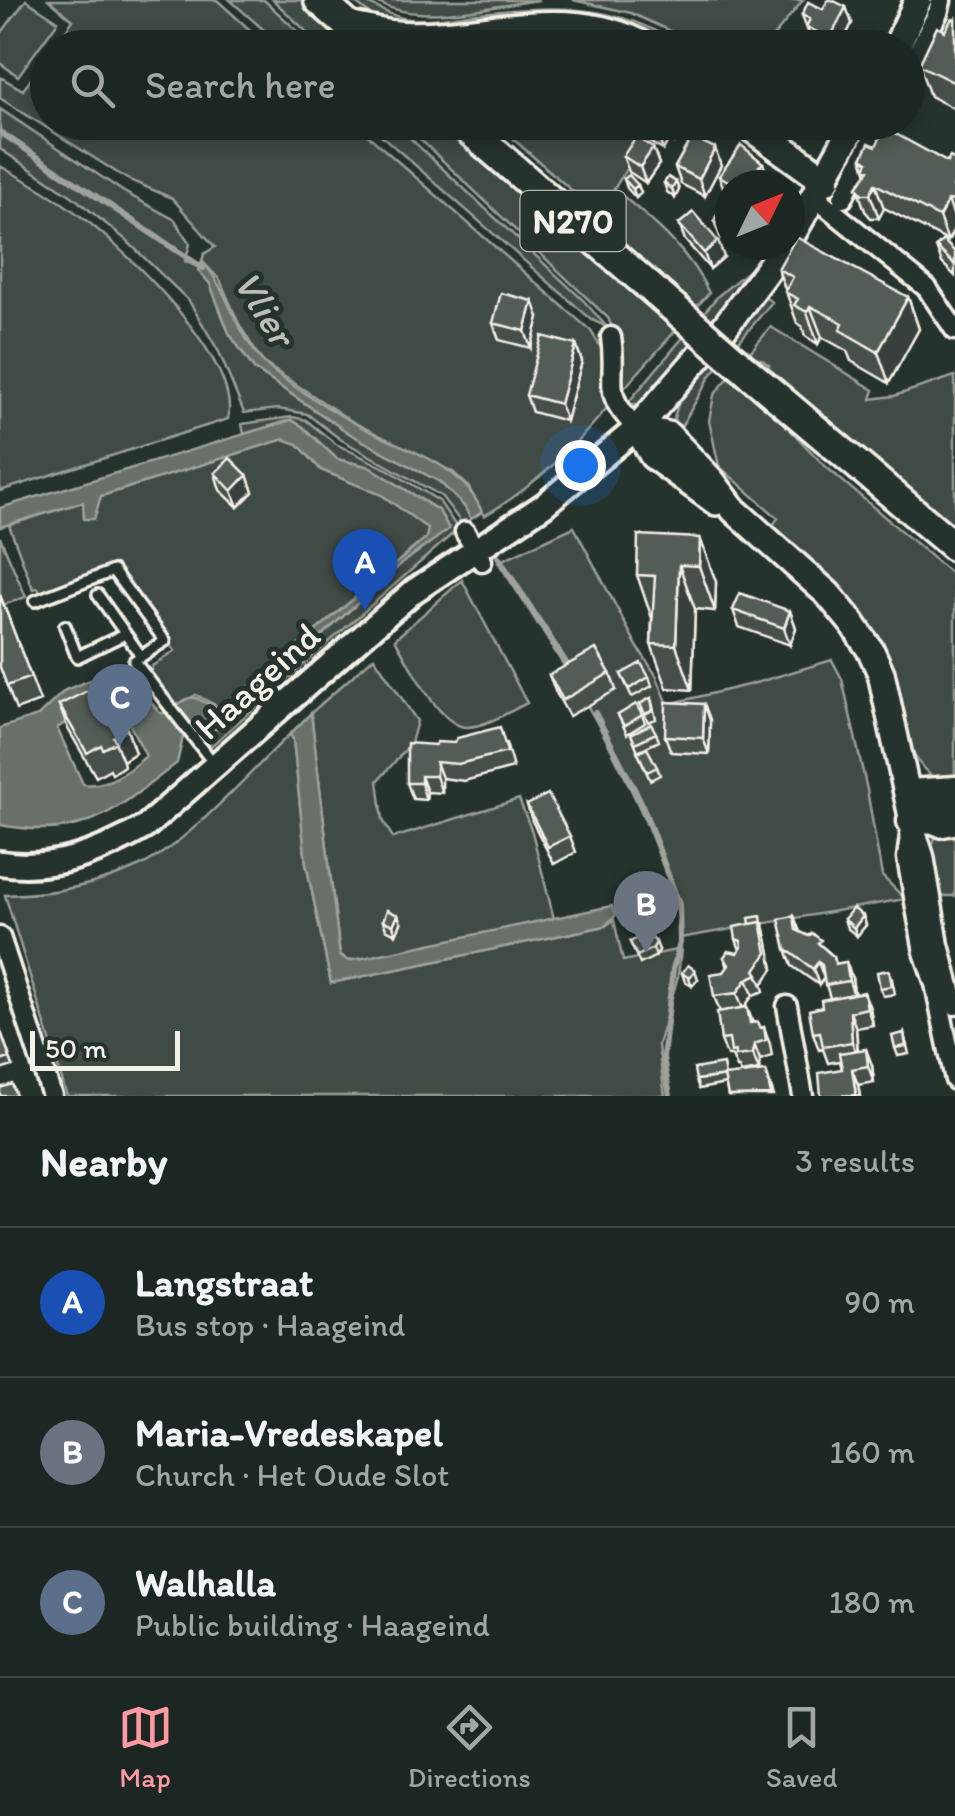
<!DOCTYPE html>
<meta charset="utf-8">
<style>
:root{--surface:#1c2622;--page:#29322f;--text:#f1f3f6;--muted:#a0a5a5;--line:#3a4340;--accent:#ff9aa2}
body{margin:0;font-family:Itim,sans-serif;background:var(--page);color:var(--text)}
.compass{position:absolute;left:715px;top:170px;width:90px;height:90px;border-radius:50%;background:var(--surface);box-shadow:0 5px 15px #0003;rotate:47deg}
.scale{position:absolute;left:30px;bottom:25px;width:150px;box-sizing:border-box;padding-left:10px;border:5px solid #f4f1e8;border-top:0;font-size:28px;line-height:35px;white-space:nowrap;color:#f4f1e8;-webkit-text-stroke:8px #26332d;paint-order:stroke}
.you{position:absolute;left:580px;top:465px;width:35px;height:35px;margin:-25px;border:8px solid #fff;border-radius:50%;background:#1a73e8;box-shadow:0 0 0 15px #1a73e833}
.badge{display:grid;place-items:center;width:65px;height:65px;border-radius:50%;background:var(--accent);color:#fff;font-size:32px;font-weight:700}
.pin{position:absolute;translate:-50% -82px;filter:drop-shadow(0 2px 5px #0008)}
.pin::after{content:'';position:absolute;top:52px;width:35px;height:30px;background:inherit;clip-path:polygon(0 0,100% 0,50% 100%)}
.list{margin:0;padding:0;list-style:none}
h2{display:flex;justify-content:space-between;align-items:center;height:130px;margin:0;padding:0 40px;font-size:42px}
h2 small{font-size:32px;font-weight:400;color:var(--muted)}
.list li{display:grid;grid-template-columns:65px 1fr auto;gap:30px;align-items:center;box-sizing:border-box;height:150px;padding:0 40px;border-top:2px solid var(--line)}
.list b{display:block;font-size:38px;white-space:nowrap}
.list p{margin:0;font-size:32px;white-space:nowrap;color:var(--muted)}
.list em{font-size:32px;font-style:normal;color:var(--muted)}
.icon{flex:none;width:55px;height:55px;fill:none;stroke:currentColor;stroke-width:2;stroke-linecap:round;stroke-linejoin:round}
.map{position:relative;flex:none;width:955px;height:1096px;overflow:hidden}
.search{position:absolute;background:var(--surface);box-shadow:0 5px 15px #0003;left:30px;right:30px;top:30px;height:110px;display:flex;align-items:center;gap:25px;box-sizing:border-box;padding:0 35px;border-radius:55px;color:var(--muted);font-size:38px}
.sheet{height:580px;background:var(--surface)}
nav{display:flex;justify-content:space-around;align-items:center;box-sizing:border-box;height:140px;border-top:2px solid var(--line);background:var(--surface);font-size:28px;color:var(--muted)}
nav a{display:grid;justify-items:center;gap:5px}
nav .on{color:var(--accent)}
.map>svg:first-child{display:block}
</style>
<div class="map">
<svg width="955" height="1096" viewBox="0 0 955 1096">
<rect width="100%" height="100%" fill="#26332d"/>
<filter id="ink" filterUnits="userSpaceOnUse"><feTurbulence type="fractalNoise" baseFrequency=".01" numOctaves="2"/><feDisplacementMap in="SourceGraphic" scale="20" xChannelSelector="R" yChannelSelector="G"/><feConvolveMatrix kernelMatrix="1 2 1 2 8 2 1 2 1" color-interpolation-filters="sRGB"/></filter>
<g filter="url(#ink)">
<path fill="#414b45" stroke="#9a9e96" stroke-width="2.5" d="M26,0L58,21L18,76L0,63V35Z
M49,0H217L269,47H54L73,20Z
M230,0H264L315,47H283Z
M273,0H300L355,47H323Z
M351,0C371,0 387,17 408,19C428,21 449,17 469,14C545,6 617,0 682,47C665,47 655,36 640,30C622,22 601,15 581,13C520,8 439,40 383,21C371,17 362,7 351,0Z
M373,0H539C490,6 416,27 373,0Z
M573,0H803L765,47H691L670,31L631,13Z
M47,56L48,122L354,123L591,331L607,358V408C573,449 531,489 484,516L468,486L453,472L353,422L262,362L239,324L220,280L202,261L204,254L215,247L172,198L127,179L0,98V77L23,90Z
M0,109L124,192L175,220L190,244L185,261L199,268L207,276L229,333L254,369L352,435L440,482L464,506L471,519L463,525L441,496L340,439L307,414L278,409L244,413L219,352L189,301L126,240L72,196L0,149Z
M367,123H394L583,300L607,327L592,320Z
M403,123H441L651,304L666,322L686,298L673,288L670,291L595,211L495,123H655L614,189C651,219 688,249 709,293L620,393L617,338L608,318Z
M0,166C27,181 54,196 79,215C124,248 241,359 228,419L0,491Z
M750,269L753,271L748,281L643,404H627L718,296Z
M764,297L772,302L711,375L678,432L674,418L680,397Z
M771,327L874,390L871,399L894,396L955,376V528L769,374V365L761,359L738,384L751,394L754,392L824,465L955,577V783C901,780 908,711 894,672C872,610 819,571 771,528L778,518L719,466L709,421L714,395Z
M292,417L306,420L336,444L389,470L439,501L458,529L211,746L192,729H218L401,564L449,529L439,511L370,467L337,459L302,426L291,420L244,434L242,424Z
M284,439L298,444L321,470L382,495L429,529L426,538L223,709L196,695L174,707L150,675L152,666L175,651L115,566L42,595L38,588L33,589L9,525Z
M574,527L637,646L656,675L668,704L752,684L832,660L842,679L867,790L882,876L905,899L680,938C679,906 668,879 657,850C617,746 558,654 498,562Z
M0,537L26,597L0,606Z
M462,580L527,703C510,711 487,726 468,727C440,729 408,661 395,639Z
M374,657L417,721L411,743L378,781L383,820L393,838L519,799L532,832L554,919L349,961L340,955L311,713Z
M290,734L293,739L306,863L331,983L605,926L614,920L623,961L681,949L678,976L658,1045L665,1096H67L5,895C52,894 97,886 140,866C187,844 251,771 290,734Z
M955,835V896H934L930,851L935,838Z"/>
<path fill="#676f68" stroke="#9fa39b" stroke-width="2.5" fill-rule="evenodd" d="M202,261C231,293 238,343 273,371C296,389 339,415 365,429C408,451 462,463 482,512L471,519L464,506L440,482L352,435L254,369L229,333L210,284L198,270Z
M291,420L302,426L337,459L370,467L439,511L449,529L401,564L218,729L193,727L183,737L177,763C114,811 85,841 0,825V728L38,716L65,690L116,670L126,672L160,713H165C202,687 188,700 223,709L426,538L428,529L382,495L321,470L298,444L284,439L101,496L94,519H84L83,502L0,527V508ZM110,696L116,699L146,756C129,771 107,788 83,784L57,728Z
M311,713L340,956L349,961L612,906L616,915L605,926L331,983L306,863L293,739L290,734Z"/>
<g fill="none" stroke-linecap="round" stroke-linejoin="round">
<path stroke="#9fa39b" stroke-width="6" d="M0,132L203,268
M497,555L572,672
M595,713L641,802L679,904L680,943L673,969L663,1058L670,1096"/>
<defs>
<path id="service" d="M98,595L141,656
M35,601L113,571L165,641L134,661L208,756
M65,626L77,657L125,634
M929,827L941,832L955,829"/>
<path id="minor" d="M908,71L938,13L941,1
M815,197L927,288L955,330
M843,198L881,122
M611,337C618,383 599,392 637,428
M465,532L482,561
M912,821L907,858L924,952L935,984L955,1080
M914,825L924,856L939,945L955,1005
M0,937L52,1096
M787,1006L803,1096"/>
<path id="tertiary" d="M0,863C53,871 100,853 145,827L414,591L544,505L637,428"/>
<path id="secondary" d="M896,48L918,0
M790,238L856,122
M637,428L668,435L712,481L734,510L828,594L852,623L871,651L881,673L911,812
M637,428L724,328L786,245
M637,428L653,456L716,502"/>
<path id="primary" d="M319,0L361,37
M350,27C367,30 385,36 403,36C484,40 570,4 645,48
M460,122L674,308
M745,122L825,180
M750,374L955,547
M909,794L955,791
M912,821L955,814"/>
</defs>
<use href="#service" stroke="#f4f1e8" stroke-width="16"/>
<use href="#minor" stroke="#f4f1e8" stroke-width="25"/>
<use href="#tertiary" stroke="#f4f1e8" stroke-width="30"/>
<use href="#secondary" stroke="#f4f1e8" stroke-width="32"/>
<use href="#primary" stroke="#f4f1e8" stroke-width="35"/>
<use href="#service" stroke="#26332d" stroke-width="9"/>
<use href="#minor" stroke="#26332d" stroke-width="18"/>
<use href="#tertiary" stroke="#26332d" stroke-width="22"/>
<use href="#secondary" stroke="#26332d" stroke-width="25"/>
<use href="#primary" stroke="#26332d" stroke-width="28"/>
<defs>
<path id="primary-bridge" d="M674,308L750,374"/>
</defs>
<use href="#primary-bridge" stroke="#f4f1e8" stroke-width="35" stroke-linecap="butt"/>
<use href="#primary-bridge" stroke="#26332d" stroke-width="28"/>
</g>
<path fill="#474f49" stroke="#f4f1e8" stroke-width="2.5" d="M802,15L852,23L840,48H821L812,43Z
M955,19V109L930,96L919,65Z
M643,122H701L705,134L701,142L721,165L705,196L681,184L675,167L691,138L681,131L674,142L669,139L663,150L649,142Z
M876,146L947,162L955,160V227L948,241L884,208L879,218H871L865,211L857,187L867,174L862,158Z
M653,148L659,164L646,183L629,172L623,156Z
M763,163L765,169L779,185H730V195L725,192L719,176Z
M624,179L638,185L641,193L636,198L627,188Z
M676,182L679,190L675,198L667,192L664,183Z
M730,203V243L720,237L714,221Z
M679,224L718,241L724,257L710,269L685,240Z
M734,245H754L750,254Z
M936,247L955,252V276L942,263Z
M778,269L908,297L919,329L889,383L851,361L847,351L822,337L818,344L805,336L802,326L797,323Z
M539,317L531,348L499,340L493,323Z
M576,345L582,361L566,421L532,412L526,395Z
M215,473L247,475L253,492L238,507L220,490Z
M700,538L716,582L715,611L695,609L692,690L667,688L651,644L652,618L637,575Z
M0,595L40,701L16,710L0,667Z
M733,610L790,611L796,628L790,645L739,627Z
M610,673L616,690L569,716L555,691L549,675Z
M621,674L649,677L652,686L632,697Z
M651,698L656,719L648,722L640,704Z
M704,704L710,720L709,754L671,752L665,736Z
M59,705L127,729L135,753L123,761L124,766L112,774L110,769L96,777L68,729Z
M618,715H642L645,723L627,734Z
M656,733L659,741L638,751L631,734Z
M454,743H506L513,768L464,781L442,778V793L427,792L426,800L413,799L407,783L435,745Z
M638,753L657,767L660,775L650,780Z
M527,805L570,836L576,852L554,864L532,821Z
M794,916L800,932L824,948L834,957L836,964L846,962L852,978L854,994L870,1008L873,1025L856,1028L858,1050L872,1065L874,1082L858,1085L860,1096H821L842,1069L840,1061L828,1063L823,1049L819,1050L813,1033L822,1007L830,998L824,978L819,985L792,966L786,949Z
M863,916L866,925L857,936L847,928L844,919Z
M383,921L401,923L396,934L386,929Z
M764,924L773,969L762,985L764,991L753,995L743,1008L747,1007L753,1023L758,1022L761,1028L764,1027L770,1044L772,1056L760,1060L759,1070L741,1073L739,1068H737L732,1056H727L721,1040L720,1012L714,996L728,967L724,957L738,953L740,950L736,939Z
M630,942L659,950L656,956L640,964Z
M682,973L698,979L692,986L685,982Z
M892,979L895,994L883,996L880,988Z
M0,1029L13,1066L0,1070Z
M904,1033L909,1054L898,1056L895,1048Z
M766,1071L774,1096H728L726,1084L699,1089L696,1080Z"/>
<path fill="#39403c" stroke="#f4f1e8" stroke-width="2.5" d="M846,7L852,23L840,48H834L830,38Z
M670,122H677L681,131L674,142L668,126Z
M697,122H701L705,134L700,144L694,128Z
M663,123L669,139L663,150L657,134Z
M653,148L659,164L646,183L640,167Z
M715,148L721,165L705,196L699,179Z
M775,175L779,185H770Z
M676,182L679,190L675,198L672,189Z
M875,184L884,208L879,218L870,194Z
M638,185L641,193L636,198L633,189Z
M948,200L955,220V227L948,241L939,217Z
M718,241L724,257L710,269L704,253Z
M746,245H754L750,254Z
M908,297L919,329L889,383L878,352Z
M533,301L539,317L531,348L525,331Z
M810,306L822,337L818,344L807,312Z
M576,345L582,361L566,421L560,404Z
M247,475L253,492L238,507L232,491Z
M700,538L716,582L715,611L699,566Z
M679,565L695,609L692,690L676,645Z
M790,611L796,628L790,645L784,628Z
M704,704L710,720L709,754L703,738Z
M127,729L135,753L123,761L113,737Z
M436,762L442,778V793L436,776Z
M421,776L427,792L426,800L421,783Z
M398,915L401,923L396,934L393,925Z
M863,916L866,925L857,936L854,928Z
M761,922L767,938L773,969L762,985L755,970Z
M656,942L659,950L656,956L653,948Z
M818,962L824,978L819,985L813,969Z
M846,962L852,978L855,998L849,981Z
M695,970L698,979L692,986L689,978Z
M747,979L753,995L743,1009L737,993Z
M864,992L870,1008L873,1025L867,1008Z
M850,1012L856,1028L858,1058L852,1042Z
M754,1044L760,1060L759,1070L753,1054Z
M866,1049L872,1065L874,1082L868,1066Z
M852,1069L858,1085L860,1096L856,1095Z"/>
<path fill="#525c55" stroke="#f4f1e8" stroke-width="2.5" d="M828,0H832L846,7L830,38L806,27L810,19L802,15L808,2L823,9Z
M952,18L955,19V83L919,65L937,27L945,31Z
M643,122H670L668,126L663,123L657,134L643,126Z
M885,128L947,162L950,157L955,160V183L953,187L955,188V201L948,200L939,217L875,184L870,194H862L857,187L869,170L865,168L868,162L862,158L869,143L876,146Z
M636,137L653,148L640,167L623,156Z
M692,137L715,148L699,179L675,167Z
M741,145L763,163L759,166L775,175L770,185H736L719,176Z
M629,175L638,185L633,189L624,179Z
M668,177L676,182L672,189L664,183Z
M724,200L730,203V230L714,221Z
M693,212L718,241L704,253L679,224Z
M796,237L908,297L878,352L840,330L843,323L810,306L807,312L794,305L798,299L785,292L793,277L778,269Z
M943,240L955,252V265L936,247Z
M501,293L533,301L525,331L493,323Z
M542,336L576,345L560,404L526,395Z
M230,458L247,475L232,491L215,473Z
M638,535L700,538L699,566L679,565L676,645L651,644L655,576L637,575Z
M740,593L790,611L784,628L733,610Z
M0,595L31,677L7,686L0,667Z
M596,649L610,673L563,700L549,675Z
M641,663L649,677L629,689L621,674Z
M99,685L127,729L113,737L116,742L103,749L101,745L87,753L59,705Z
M651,698L653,710L645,714L640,704Z
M666,702L704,704L703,738L665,736Z
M636,704L642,715L624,726L618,715Z
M651,724L656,733L635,743L631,734Z
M500,727L507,752L458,764L436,762V776H421V783H407V743L435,745L437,742L454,743L457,738Z
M647,748L657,767L647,772L638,753Z
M548,794L570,836L548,847L527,805Z
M853,908L863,916L854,928L844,919Z
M387,910L398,915L393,925L383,921Z
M761,916L762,924L761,922L750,924L749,918Z
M794,916L796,930L809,936L812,933L821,940L818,943L834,957L835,964L846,962L849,981L825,985L822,965L818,962L813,969L786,949L779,919Z
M761,922L767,953L755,970L758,974L747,979L737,993L714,996L710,974L724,972L729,965L724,957L728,951L738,953L742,947L741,941L736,939L734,927Z
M647,933L656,942L653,948L637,956L630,942Z
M688,965L695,970L689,978L682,973Z
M889,970L892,986L880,988L877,972Z
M864,992L867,1008L850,1012L852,1042L823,1047L820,1032L813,1033L809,1010L822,1007L821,1000Z
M747,1007L750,1023L758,1022L760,1028L764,1027L766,1040L754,1044L753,1054L735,1056V1051L731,1052L729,1039L721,1040L717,1012Z
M0,1029L10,1058L0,1061Z
M904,1033L906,1046L895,1048L892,1036Z
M866,1049L868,1066L852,1069L856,1095L821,1096L819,1073L842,1069L839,1053Z
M723,1064L725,1076L696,1080L694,1069Z
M766,1071L771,1095L728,1096L724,1076Z
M12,1084L16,1096H0V1088Z"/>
</g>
<g text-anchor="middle" stroke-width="10" stroke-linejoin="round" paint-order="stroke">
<rect fill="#26332d" stroke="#b6b8b0" stroke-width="2.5" x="520.5" y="191" width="105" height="60" rx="8"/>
<g font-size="35" font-weight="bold" fill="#f4f1e8">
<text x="573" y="233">N270</text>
</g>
<g font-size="38" fill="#f4f1e8" stroke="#26332d">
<text transform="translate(257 681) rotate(-42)" y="13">Haageind</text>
</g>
<g font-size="40" font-style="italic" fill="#bcbdb5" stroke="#26332d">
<text transform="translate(265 308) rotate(58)" y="14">Vlier</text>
</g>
</g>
</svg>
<svg class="compass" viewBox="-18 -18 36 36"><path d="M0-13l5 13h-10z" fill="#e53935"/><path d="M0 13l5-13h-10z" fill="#a0a5a5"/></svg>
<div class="scale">50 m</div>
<div class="you"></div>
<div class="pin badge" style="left:365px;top:611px;background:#1a4fb4">A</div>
<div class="pin badge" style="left:646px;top:953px;background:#6b7280">B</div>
<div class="pin badge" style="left:120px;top:746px;background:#5c6f8a">C</div>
<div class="search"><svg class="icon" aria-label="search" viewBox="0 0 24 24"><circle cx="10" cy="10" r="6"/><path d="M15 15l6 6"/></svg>Search here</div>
</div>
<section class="sheet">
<h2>Nearby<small>3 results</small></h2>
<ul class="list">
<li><span class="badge" style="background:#1a4fb4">A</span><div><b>Langstraat</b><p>Bus stop · Haageind</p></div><em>90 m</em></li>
<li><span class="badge" style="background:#6b7280">B</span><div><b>Maria-Vredeskapel</b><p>Church · Het Oude Slot</p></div><em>160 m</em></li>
<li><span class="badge" style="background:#5c6f8a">C</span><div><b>Walhalla</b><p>Public building · Haageind</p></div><em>180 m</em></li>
</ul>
</section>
<nav>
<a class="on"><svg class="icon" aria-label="map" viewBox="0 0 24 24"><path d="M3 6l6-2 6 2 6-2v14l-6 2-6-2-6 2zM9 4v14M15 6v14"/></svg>Map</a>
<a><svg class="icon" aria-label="directions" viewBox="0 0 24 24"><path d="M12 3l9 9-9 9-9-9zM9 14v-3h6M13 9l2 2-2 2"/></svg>Directions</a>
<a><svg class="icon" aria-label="saved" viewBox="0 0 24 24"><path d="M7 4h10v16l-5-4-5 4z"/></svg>Saved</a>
</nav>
